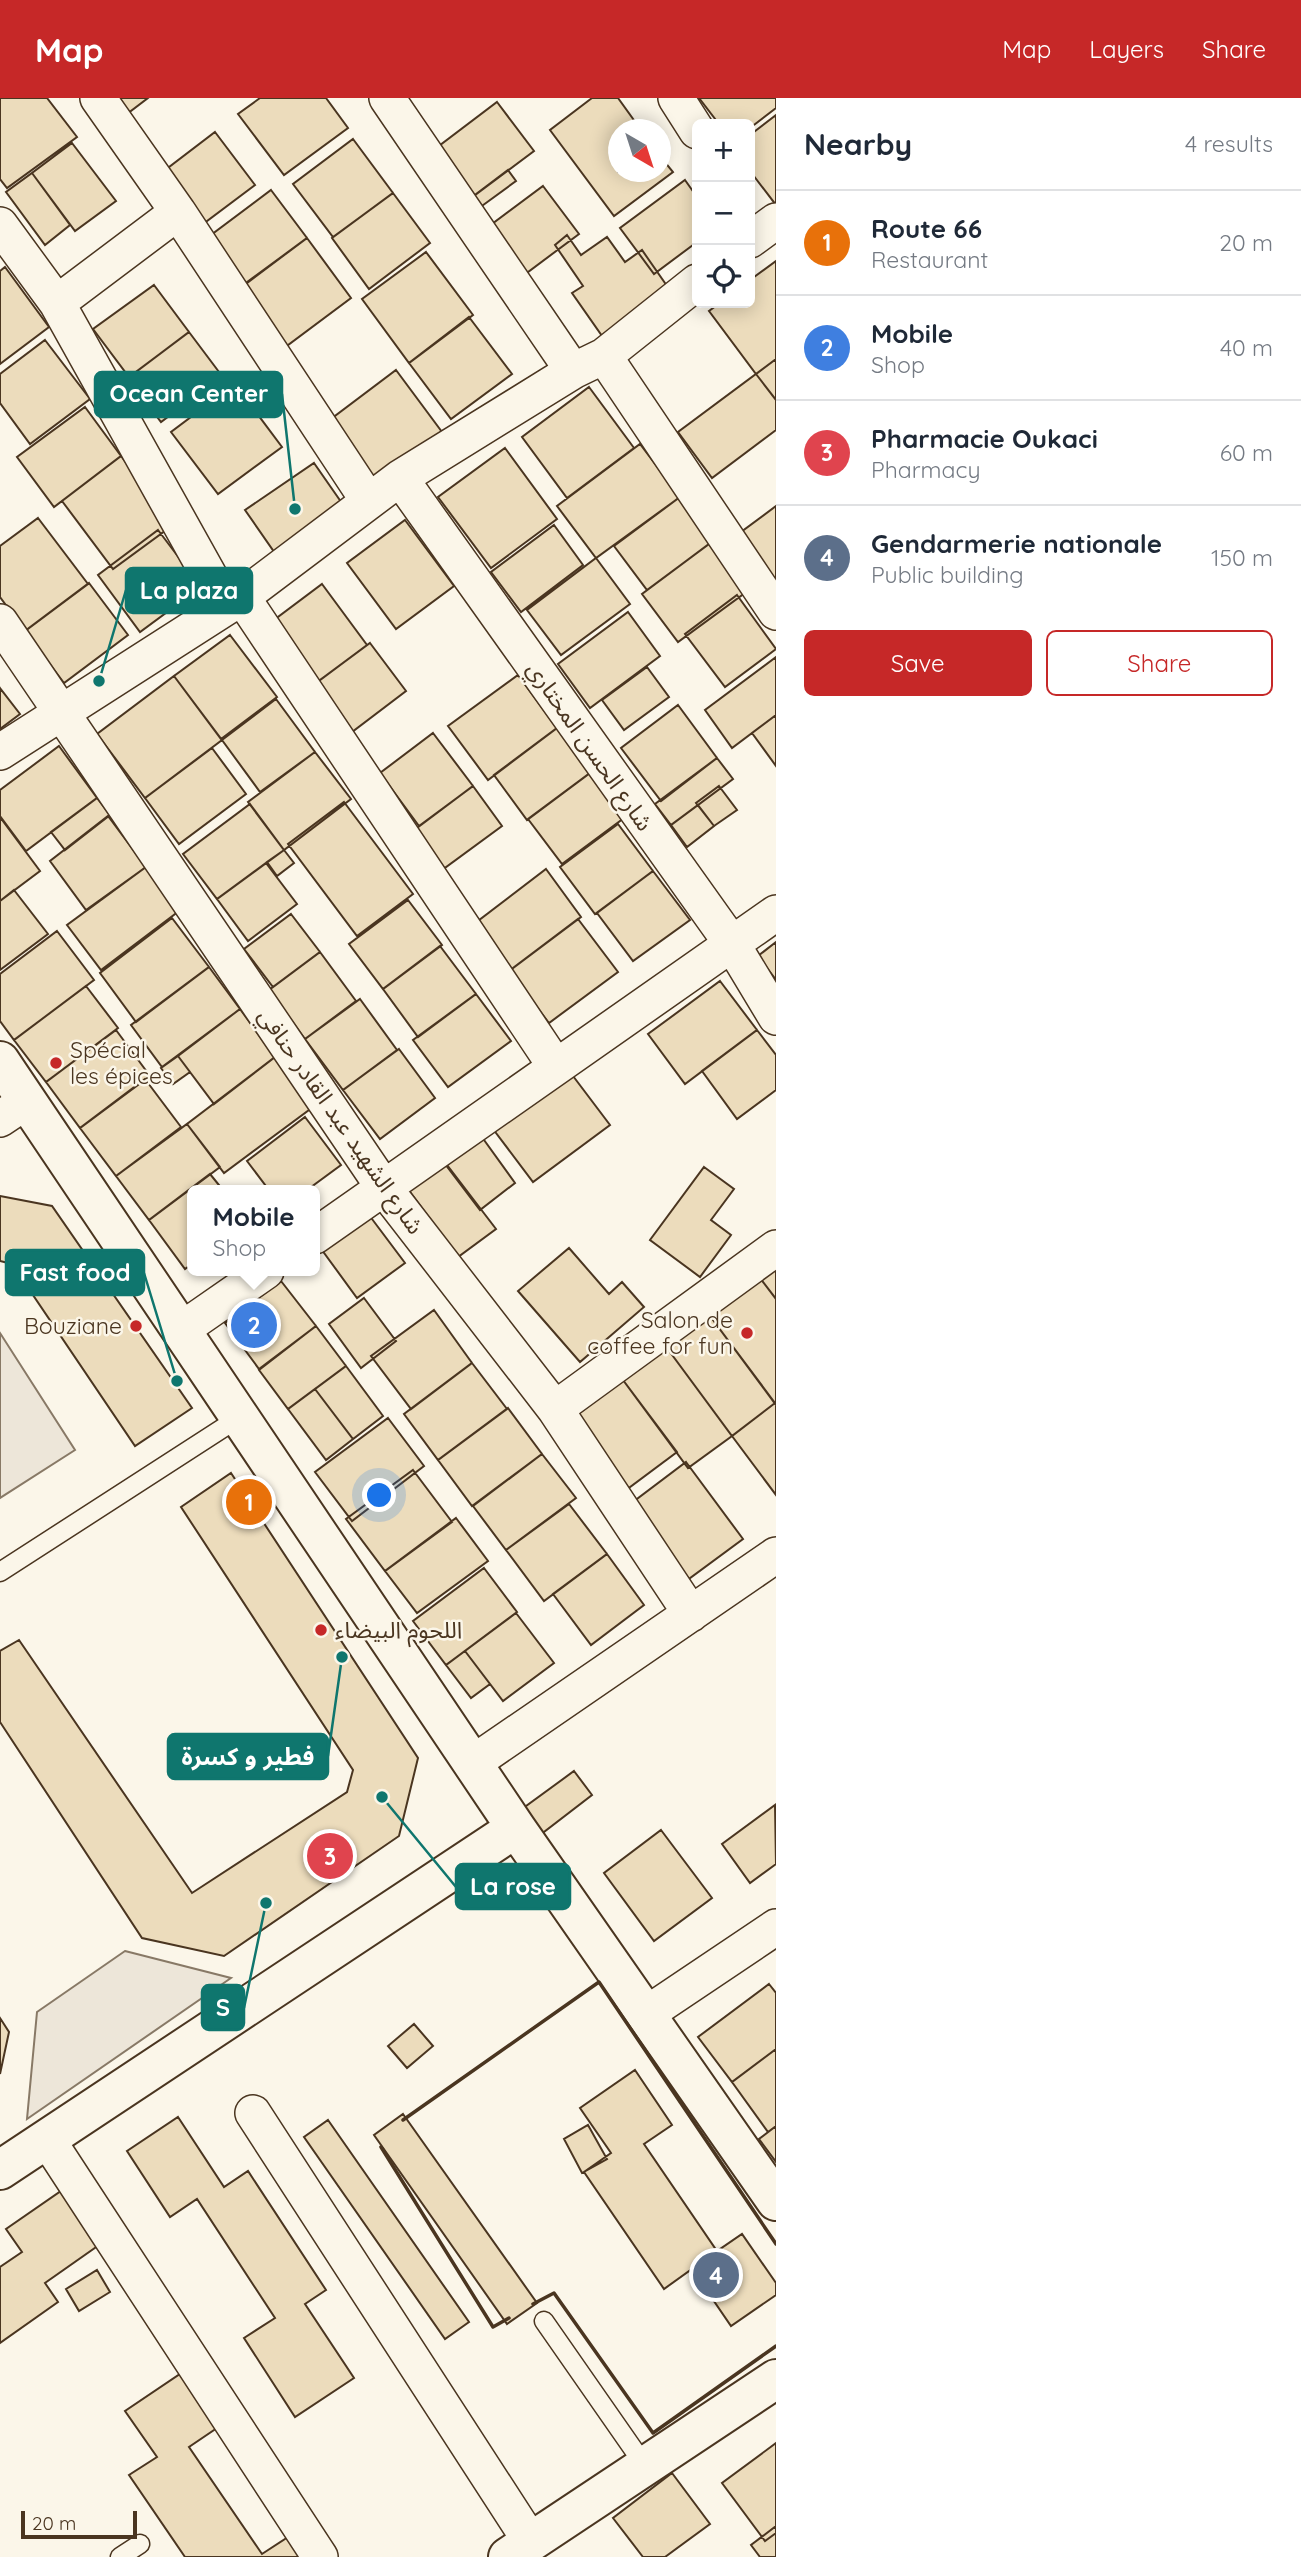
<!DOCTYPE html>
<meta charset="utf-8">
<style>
:root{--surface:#fff;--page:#f6f6f7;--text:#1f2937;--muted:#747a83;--line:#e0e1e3;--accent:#c62828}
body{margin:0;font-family:Quicksand,"Noto Sans Arabic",sans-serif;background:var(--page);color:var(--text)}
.controls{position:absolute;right:21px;top:21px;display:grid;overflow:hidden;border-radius:10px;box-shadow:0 4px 18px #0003}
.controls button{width:63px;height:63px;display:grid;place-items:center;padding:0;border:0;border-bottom:2px solid var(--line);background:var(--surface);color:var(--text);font:35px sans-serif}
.compass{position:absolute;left:608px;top:21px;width:63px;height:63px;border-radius:50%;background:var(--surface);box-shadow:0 4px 18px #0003;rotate:141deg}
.scale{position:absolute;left:21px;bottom:18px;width:116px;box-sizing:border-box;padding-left:7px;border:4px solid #4a3520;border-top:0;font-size:19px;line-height:24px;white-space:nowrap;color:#4a3520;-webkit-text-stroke:5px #fbf6e9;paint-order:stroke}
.you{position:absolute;left:380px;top:1398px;width:24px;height:24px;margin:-18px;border:5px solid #fff;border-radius:50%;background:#1a73e8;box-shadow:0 0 0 10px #1a73e833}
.badge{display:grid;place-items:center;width:46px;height:46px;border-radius:50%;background:var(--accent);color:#fff;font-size:23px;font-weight:700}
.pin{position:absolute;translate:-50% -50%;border:4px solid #fff;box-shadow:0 2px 7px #0006}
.popup{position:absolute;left:187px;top:1087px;width:133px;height:91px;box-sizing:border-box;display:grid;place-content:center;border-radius:10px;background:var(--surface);filter:drop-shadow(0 2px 5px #0005);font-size:23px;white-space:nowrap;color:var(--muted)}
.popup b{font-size:26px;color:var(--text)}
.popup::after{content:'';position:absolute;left:50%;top:100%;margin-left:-14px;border:14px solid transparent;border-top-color:var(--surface)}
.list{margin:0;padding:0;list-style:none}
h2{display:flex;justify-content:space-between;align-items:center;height:91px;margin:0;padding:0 28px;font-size:30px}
h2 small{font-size:23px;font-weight:400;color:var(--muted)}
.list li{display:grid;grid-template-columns:46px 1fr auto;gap:21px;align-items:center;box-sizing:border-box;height:105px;padding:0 28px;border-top:2px solid var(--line)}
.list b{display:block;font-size:26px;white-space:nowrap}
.list p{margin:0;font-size:23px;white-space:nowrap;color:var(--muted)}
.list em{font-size:23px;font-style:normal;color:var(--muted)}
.actions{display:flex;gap:14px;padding:21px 28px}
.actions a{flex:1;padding:16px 0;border:2px solid var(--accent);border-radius:10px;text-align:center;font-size:24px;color:var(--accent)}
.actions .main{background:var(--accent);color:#fff}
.icon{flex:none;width:38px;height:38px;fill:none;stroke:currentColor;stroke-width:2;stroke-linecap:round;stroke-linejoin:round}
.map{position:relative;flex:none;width:776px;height:2459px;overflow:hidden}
header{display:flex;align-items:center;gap:42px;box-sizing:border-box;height:98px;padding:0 35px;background:var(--accent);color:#fff}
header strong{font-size:33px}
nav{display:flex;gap:38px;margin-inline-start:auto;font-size:24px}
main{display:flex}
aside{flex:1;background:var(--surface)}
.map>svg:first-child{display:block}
</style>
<header>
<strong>Map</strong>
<nav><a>Map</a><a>Layers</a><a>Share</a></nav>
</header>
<main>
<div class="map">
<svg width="776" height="2459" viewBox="0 0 776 2459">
<rect width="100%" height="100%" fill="#fbf6e9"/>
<path fill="#ede6d9" stroke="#887966" stroke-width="2" d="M0,1235L75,1352L0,1400Z
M125,1853L231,1880L27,2021L37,1914Z"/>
<path fill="#ecdcbc" stroke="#4a3520" stroke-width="2" d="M0,0H47L77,39L7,90L0,81Z
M102,0H148L119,22Z
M260,0H326L348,30L284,77L238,16Z
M592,0H618L641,32H618V74H660V58L673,74L614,118L550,32Z
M699,0H776V10L750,30V26H719Z
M497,4L534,53L467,103L431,54Z
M776,17V107L750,73V37Z
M215,34L255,87L199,129L160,76Z
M353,41L393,95L333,139L293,86Z
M72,45L116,103L75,133L32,75Z
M508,72L516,83L475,113L467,103Z
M32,75L70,127L45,147L6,94Z
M685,82L697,99V144L654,176L620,130Z
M543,88L579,136L524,177L488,129Z
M271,92L307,140L243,188L207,140Z
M393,95L430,145L369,191L332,140Z
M567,137L581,157L607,139L625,164L642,152L674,198L607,245L572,195L583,188L555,147Z
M307,140L351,200L280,253L235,193Z
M426,154L473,217L409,265L362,201Z
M776,163V261L756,276L709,213L720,205H750V182Z
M5,169L49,229L0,266V173Z
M154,187L189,234L129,279L93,231Z
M469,219L512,276L451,321L409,265Z
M189,234L222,278L161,324L128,280Z
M45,242L90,301L30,346L0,305V276Z
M776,261V302L756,276Z
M396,272L442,334L369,388L323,327Z
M756,276L776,302V332L712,380L678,334Z
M235,286L282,349L218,396L171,334Z
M589,289L634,350L567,400L522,339Z
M85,309L121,358L54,409L17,359Z
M640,346L680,399L596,460L557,408Z
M505,350L557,421L491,470L438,399Z
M121,358L173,427L113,471L62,403Z
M314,365L346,411L277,458L245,412Z
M680,399L713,443L647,492L614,448Z
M776,408V486L737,437Z
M38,420L88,486L25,533L0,499V448Z
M405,422L454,488L396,531L347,465Z
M554,427L583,467L521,514L491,474Z
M158,432L201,489L140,534L98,477Z
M713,443L749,492L678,544L642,496Z
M596,460L630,506L561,557L527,512Z
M89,485L128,537L64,585L25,533Z
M322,486L367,547L316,585L270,525Z
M737,497L776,551L725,589L685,536Z
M628,514L660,558L590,610L558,566Z
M230,537L277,599L221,641L174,578Z
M370,545L406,593L352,634L316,585Z
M776,559V617L732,650L705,612Z
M647,569L669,599L624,632L602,602Z
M518,577L557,630L488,682L448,628Z
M174,578L222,642L145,700L97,636Z
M0,590L20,616L0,631Z
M276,601L315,654L260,694L222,642Z
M678,607L717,660L661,703L621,650Z
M776,617V668L752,635Z
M557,630L590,675L527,722L494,677Z
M433,635L473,688L419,728L380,675Z
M59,648L97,700L26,753L0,718V692Z
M212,650L246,696L179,746L145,700Z
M315,654L351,701L284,752L248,704Z
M717,660L733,681L671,727L655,706Z
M590,675L624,720L562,766L528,721Z
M473,688L502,728L442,772L413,733Z
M719,688L737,712L714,728L696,705Z
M97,700L110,717L65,752L51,734Z
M344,704L413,796L357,838L288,746Z
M250,706L284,752L217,801L183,756Z
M698,707L714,728L687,749L671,727Z
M108,718L146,769L86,812L50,763Z
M0,719L40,773L0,803Z
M618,726L653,773L595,816L560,769Z
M284,752L294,765L277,778L267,764Z
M266,765L297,806L248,843L217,801Z
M146,769L179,813L101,872L67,827Z
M546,771L581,819L509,873L474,826Z
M653,773L690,822L633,863L597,815Z
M14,792L48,836L0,872V803Z
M408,802L442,847L383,891L349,846Z
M291,816L320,854L273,889L244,851Z
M172,820L209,869L136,924L100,875Z
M578,821L618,874L549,925L509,873Z
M57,833L94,882L14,942L0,923V876Z
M776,844V882L758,858Z
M440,848L476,896L418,939L383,891Z
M320,854L356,903L305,941L269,892Z
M209,869L240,911L162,969L131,927Z
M720,883L757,932L685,986L648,936Z
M86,888L118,930L46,984L14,942Z
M476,896L511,943L448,989L413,942Z
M360,901L397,952L343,992L305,941Z
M240,911L275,959L214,1006L178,958Z
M116,932L150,978L80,1030L46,984Z
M757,932L776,957V992L737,1021L702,973Z
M399,951L435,1000L380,1041L343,992Z
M178,958L190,974L173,986L161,970Z
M275,959L313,1009L224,1075L187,1026Z
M570,974L610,1027L533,1084L493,1031Z
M145,981L181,1029L116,1078L80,1030Z
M305,1019L341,1067L307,1092H269L247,1063Z
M187,1026L220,1069L149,1122L116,1078Z
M479,1035L515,1085L480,1112L442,1062Z
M441,1059L496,1131L458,1159L405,1087Z
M704,1069L734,1091L711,1122L731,1137L700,1179L650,1142Z
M210,1076L223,1092H193V1165L185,1171L149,1122Z
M0,1098L52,1108L192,1310L135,1348L12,1166L0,1163Z
M366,1113L405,1165L357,1200L319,1148Z
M569,1150L609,1196L622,1184L644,1209L580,1264L518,1193Z
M776,1168V1201L760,1180Z
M760,1180L776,1201V1307L710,1218Z
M281,1183L316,1228L259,1271L225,1225Z
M364,1200L396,1243L361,1270L329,1226Z
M434,1212L472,1265L411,1311L371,1258Z
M710,1218L775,1305L732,1338L667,1250Z
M316,1228L346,1268L288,1311L259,1272Z
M667,1250L732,1338L688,1370L623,1282Z
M472,1265L507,1311L438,1362L404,1316Z
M346,1268L383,1318L353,1341L315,1291Z
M623,1282L677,1354L622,1395L569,1323Z
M315,1291L353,1341L326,1362L288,1311Z
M775,1305L776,1306V1397L732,1338Z
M508,1310L542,1356L472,1408L438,1362Z
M388,1320L424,1368L352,1423L315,1374Z
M542,1356L576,1400L506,1452L473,1408Z
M686,1364L743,1441L686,1483L629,1407Z
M413,1372L452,1424L385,1473L346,1421Z
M231,1375L418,1660L399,1738L224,1858L142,1840L0,1624V1553L19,1542L192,1795L347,1694L353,1672L181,1409Z
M569,1406L607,1456L544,1503L506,1452Z
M456,1420L488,1463L417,1515L385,1473Z
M607,1456L644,1507L591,1547L553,1496Z
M484,1470L517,1514L446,1567L413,1523Z
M516,1515L554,1565L503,1603L465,1553Z
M465,1553L490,1586L471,1600L446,1567Z
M574,1673L592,1697L540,1737L522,1711Z
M775,1707L776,1766L750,1785L722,1746Z
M661,1732L712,1800L654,1843L604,1775Z
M769,1886L776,1895V1951L732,1984L698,1939Z
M0,1920L9,1934L0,1976Z
M414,1926L433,1948L407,1970L388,1948Z
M776,1951V2028L768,2034L732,1984Z
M635,1972L672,2027L644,2046L717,2153L742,2136L776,2185V2197L731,2228L692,2171L664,2191L584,2074L611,2055L580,2010Z
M403,2016L537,2205L507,2226L374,2037Z
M178,2019L224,2089L248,2073L326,2192L305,2206L354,2280L295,2319L244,2240L275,2220L197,2101L170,2119L127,2053Z
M328,2022L469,2224L445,2241L304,2039Z
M588,2027L607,2061L582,2075L564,2041Z
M776,2028V2064L759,2041Z
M61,2093L99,2147L45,2185L58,2204L0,2245V2169L22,2154L6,2131Z
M97,2172L110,2194L79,2213L66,2191Z
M180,2276L217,2330L189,2349L262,2456L288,2439L302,2459H185L129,2377L157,2359L125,2313Z
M776,2345V2435L765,2443L722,2385Z
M672,2375L710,2426L665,2459H643L613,2420Z
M776,2428V2459H760L751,2447Z"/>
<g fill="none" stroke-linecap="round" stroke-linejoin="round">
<defs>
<path id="lane" d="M0,1474L240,1319
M544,2223L645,2368
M120,2459L140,2446"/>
<path id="street" d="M98,0L178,114
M387,0L573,273
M676,0L697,33
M0,127L57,205L226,508
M750,142L776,123
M57,205L178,114L368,402
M604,258L776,514
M400,380L732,846L776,919
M242,499L556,969
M0,524L384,1090L555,1311L691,1516
M0,654L242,499L400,380L573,273L604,258L697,184
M0,1021L27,1003
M315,1138L776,815
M181,1232L266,1173
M555,1311L776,1150
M473,1665L776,1457
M645,1917L776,1829
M253,2015L531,2444
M47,2041L320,2459"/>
<path id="secondary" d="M0,963L516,1730L776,2103
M0,2072L516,1730
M508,2459L776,2281"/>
</defs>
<use href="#lane" stroke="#4a3520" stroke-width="21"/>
<use href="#street" stroke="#4a3520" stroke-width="38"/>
<use href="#secondary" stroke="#4a3520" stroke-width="42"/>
<use href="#lane" stroke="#fbf6e9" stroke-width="18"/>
<use href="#street" stroke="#fbf6e9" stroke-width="35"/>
<use href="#secondary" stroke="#fbf6e9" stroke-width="38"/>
<path stroke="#4a3520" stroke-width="3.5" d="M403,2022L599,1884L776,2146
M381,2049L493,2229L509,2220
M533,2206L554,2195L653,2335L776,2248"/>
</g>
<g fill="#c62828" stroke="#fbf6e9" stroke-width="2.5">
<circle cx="56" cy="965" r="7"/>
<circle cx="136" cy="1228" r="7"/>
<circle cx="747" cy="1235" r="7"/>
<circle cx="321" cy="1532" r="7"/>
</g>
<g text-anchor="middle" stroke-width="5" stroke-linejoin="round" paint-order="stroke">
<g font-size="23" fill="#4a3520" stroke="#fbf6e9">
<text transform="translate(590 648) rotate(55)" y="8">شارع الحسن المختاري</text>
<text transform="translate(341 1023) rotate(55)" y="8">شارع الشهيد عبد القادر حنافي</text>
</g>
<g font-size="23" fill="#4a3520" stroke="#fbf6e9" text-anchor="start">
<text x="70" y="960">Spécial<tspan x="70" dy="26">les épices</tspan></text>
<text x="733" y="1230" text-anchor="end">Salon de<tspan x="733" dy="26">coffee for fun</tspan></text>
<text x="122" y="1236" text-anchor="end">Bouziane</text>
<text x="335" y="1540">اللحوم البيضاء</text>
</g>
</g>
<path fill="none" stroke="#0f766e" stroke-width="2.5" d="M295 411L282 296M99 583L126 492M177 1283L144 1175M342 1559L328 1658M382 1699L456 1789M266 1805L244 1910"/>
<g fill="#0f766e" stroke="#fbf6e9" stroke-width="2.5">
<circle cx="295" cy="411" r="7"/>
<circle cx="99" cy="583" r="7"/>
<circle cx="177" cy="1283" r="7"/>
<circle cx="342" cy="1559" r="7"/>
<circle cx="382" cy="1699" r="7"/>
<circle cx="266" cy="1805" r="7"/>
</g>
<g fill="#0f766e" stroke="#0f766e" stroke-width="2.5">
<rect x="95" y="274" width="187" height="45" rx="7"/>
<rect x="126" y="470" width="126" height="45" rx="7"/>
<rect x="6" y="1152" width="138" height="45" rx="7"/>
<rect x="168" y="1636" width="160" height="45" rx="7"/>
<rect x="456" y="1766" width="114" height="45" rx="7"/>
<rect x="202" y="1887" width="42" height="45" rx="7"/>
</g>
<g font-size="24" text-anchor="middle" font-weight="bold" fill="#fff">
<text x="189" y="304">Ocean Center</text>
<text x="189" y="501">La plaza</text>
<text x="75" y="1183">Fast food</text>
<text x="248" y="1667">فطير و كسرة</text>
<text x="513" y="1797">La rose</text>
<text x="223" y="1918">S</text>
</g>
</svg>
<div class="controls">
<button>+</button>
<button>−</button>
<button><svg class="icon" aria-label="locate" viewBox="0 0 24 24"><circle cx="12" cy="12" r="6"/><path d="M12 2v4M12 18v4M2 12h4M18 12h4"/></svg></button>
</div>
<svg class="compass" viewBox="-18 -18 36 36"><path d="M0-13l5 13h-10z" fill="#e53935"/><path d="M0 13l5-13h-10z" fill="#747a83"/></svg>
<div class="scale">20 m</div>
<div class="you"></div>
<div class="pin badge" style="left:249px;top:1404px;background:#e8710a">1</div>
<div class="pin badge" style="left:254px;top:1227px;background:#3f7fe0">2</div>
<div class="popup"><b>Mobile</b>Shop</div>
<div class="pin badge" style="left:330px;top:1758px;background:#e0444e">3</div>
<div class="pin badge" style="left:716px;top:2177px;background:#5c6f8a">4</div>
</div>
<aside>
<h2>Nearby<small>4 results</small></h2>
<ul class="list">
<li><span class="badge" style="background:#e8710a">1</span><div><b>Route 66</b><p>Restaurant</p></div><em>20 m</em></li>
<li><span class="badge" style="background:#3f7fe0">2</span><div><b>Mobile</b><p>Shop</p></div><em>40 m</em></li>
<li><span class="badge" style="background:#e0444e">3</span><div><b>Pharmacie Oukaci</b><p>Pharmacy</p></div><em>60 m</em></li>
<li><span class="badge" style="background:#5c6f8a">4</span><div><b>Gendarmerie nationale</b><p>Public building</p></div><em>150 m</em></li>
</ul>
<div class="actions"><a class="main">Save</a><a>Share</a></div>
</aside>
</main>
